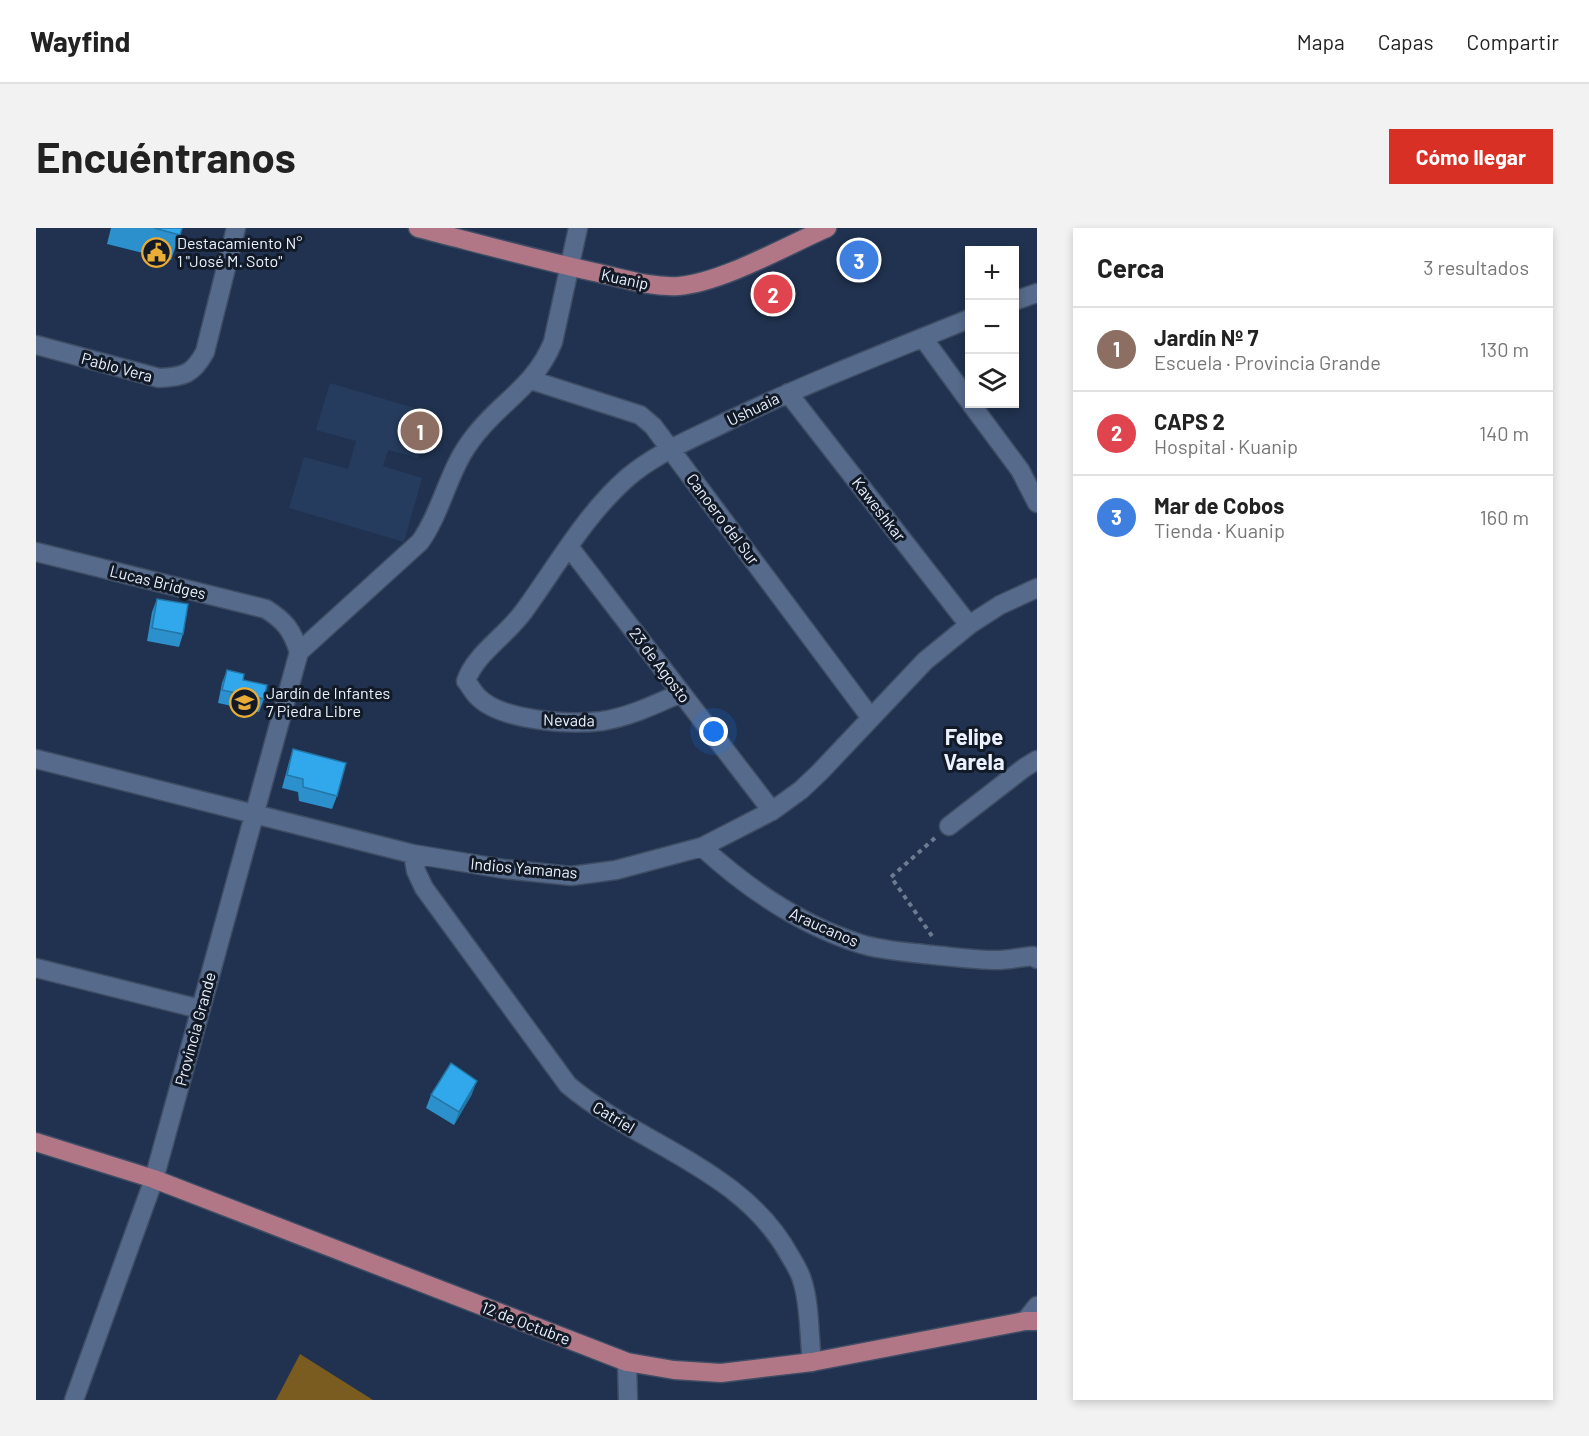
<!DOCTYPE html>
<html lang="es">
<meta charset="utf-8">
<style>
:root{--surface:#fff;--page:#f2f2f2;--text:#222;--muted:#767676;--line:#e0e0e0;--accent:#d93025}
body{margin:0;font-family:Barlow,sans-serif;background:var(--page);color:var(--text)}
.controls{position:absolute;right:18px;top:18px;display:grid;overflow:hidden;border-radius:0px;box-shadow:0 3px 9px #0003}
.controls button{width:54px;height:54px;display:grid;place-items:center;padding:0;border:0;border-bottom:2px solid var(--line);background:var(--surface);color:var(--text);font:30px sans-serif}
.you{position:absolute;left:678px;top:504px;width:21px;height:21px;margin:-15px;border:4px solid #fff;border-radius:50%;background:#1a73e8;box-shadow:0 0 0 9px #1a73e833}
.badge{display:grid;place-items:center;width:39px;height:39px;border-radius:50%;background:var(--accent);color:#fff;font-size:20px;font-weight:700}
.pin{position:absolute;translate:-50% -50%;border:3px solid #fff;box-shadow:0 2px 6px #0006}
.list{margin:0;padding:0;list-style:none}
h2{display:flex;justify-content:space-between;align-items:center;height:78px;margin:0;padding:0 24px;font-size:26px}
h2 small{font-size:20px;font-weight:400;color:var(--muted)}
.list li{display:grid;grid-template-columns:39px 1fr auto;gap:18px;align-items:center;box-sizing:border-box;height:84px;padding:0 24px;border-top:2px solid var(--line)}
.list b{display:block;font-size:22px;white-space:nowrap}
.list p{margin:0;font-size:20px;white-space:nowrap;color:var(--muted)}
.list em{font-size:20px;font-style:normal;color:var(--muted)}
.icon{flex:none;width:33px;height:33px;fill:none;stroke:currentColor;stroke-width:2;stroke-linecap:round;stroke-linejoin:round}
.map{position:relative;flex:none;width:1001px;height:1172px;overflow:hidden;border-radius:0px}
header{display:flex;align-items:center;gap:36px;box-sizing:border-box;height:84px;padding:0 30px;background:var(--surface);border-bottom:2px solid var(--line)}
header strong{font-size:28px}
nav{display:flex;gap:33px;margin-inline-start:auto;font-size:21px}
.intro{display:flex;align-items:center;justify-content:space-between;box-sizing:border-box;height:144px;padding:0 36px}
h1{margin:0;font-size:42px}
.button{padding:15px 27px;border-radius:0px;background:var(--accent);color:#fff;font-size:21px;font-weight:700}
main{display:flex;gap:36px;padding:0 36px}
aside{flex:1;background:var(--surface);border-radius:0px;box-shadow:0 3px 9px #0003}
.map>svg:first-child{display:block}
</style>
<header>
<strong>Wayfind</strong>
<nav><a>Mapa</a><a>Capas</a><a>Compartir</a></nav>
</header>
<div class="intro"><h1>Encuéntranos</h1><a class="button">Cómo llegar</a></div>
<main>
<div class="map">
<svg width="1001" height="1172" viewBox="0 0 1001 1172">
<rect width="100%" height="100%" fill="#20324f"/>
<path fill="#263c5e" d="M294,155L395,185L382,230L352,222L347,238L386,250L368,314L253,280L268,229L312,241L320,213L280,202Z"/>
<path fill="#7a5b20" d="M264,1126L337,1172H240Z"/>
<g fill="none" stroke-linecap="round" stroke-linejoin="round">
<defs>
<path id="minor" d="M978,73L1001,65
M887,110L933,173
M0,117L123,150C148,149 157,146 169,124L200,0
M495,152L604,187L617,198L835,490
M752,165L933,397
M935,176L984,242L1001,275
M534,320L736,583
M0,324L230,381C249,393 256,402 263,424
M645,465C620,476 593,489 566,493C534,497 464,493 441,468C437,464 434,458 430,453C439,426 470,408 488,383C520,339 549,287 591,250C620,225 656,211 690,194C769,156 851,124 933,91
M0,531L377,626L468,641L535,648L580,642L666,619L736,583L765,562L784,544L889,433L933,397L964,377L1001,360
M913,598L988,540L1001,532
M666,619C712,661 764,697 825,716C847,723 873,724 897,727C918,729 939,732 961,732C972,732 985,729 997,728L1001,731
M377,626L380,643L388,660L532,857C603,917 707,941 754,1028C758,1035 764,1044 766,1052C774,1075 773,1109 776,1134
M0,740L164,781
M989,1093L1001,1078
M591,1134L592,1172
M38,1172L118,951L263,424L384,314C406,283 412,244 434,214C461,175 498,161 517,114L542,0"/>
<path id="major" d="M382,0C441,15 499,31 558,44C586,50 615,60 643,58C687,54 750,18 791,0
M0,914L118,951L591,1134L638,1142L685,1145L776,1134L989,1093H1001"/>
</defs>
<use href="#minor" stroke="#3e4d64" stroke-width="21"/>
<use href="#major" stroke="#3e4d64" stroke-width="21"/>
<path stroke="#6d7b92" stroke-width="4" stroke-dasharray="4.5 4.5" stroke-linecap="butt" d="M896,708L855,649L899,610"/>
<use href="#minor" stroke="#566a8b" stroke-width="18"/>
<use href="#major" stroke="#b17786" stroke-width="18"/>
</g>
<path fill="#2b90cb" d="M75,0H146L135,32L71,16Z
M121,371L147,406L143,419L111,413L116,384Z
M191,442L207,452L228,471L223,484L182,475L186,455Z
M257,521L301,568L296,581L263,573L262,564L246,560L253,534Z
M436,866L418,897L390,880L395,867Z"/>
<path fill="#2376a5" d="M441,853L436,866L418,897L423,884Z"/>
<path fill="#32a8ec" stroke="#2376a5" stroke-width="1.5" d="M118,0H146L144,7Z
M121,371L152,376L147,406L116,400Z
M191,442L208,446L207,452L231,457L228,471L186,462Z
M257,521L310,535L301,568L267,559V551L251,547Z
M415,835L441,853L423,884L395,867Z"/>
<defs>
<symbol id="civic-ring" viewBox="-11 -11 22 22"><circle r="9.5" fill="#121a27" stroke="#e8ac37" stroke-width="1.5"/><path d="M-.6-6.5H3V-4.5H.6V-3L4-1V1h2V6H-6V1h2V-1L-.6-3ZM-1.2 2.5V6h2.4V2.5Z" fill="#e8ac37"/></symbol>
<symbol id="school-ring" viewBox="-11 -11 22 22"><circle r="9.5" fill="#121a27" stroke="#e8ac37" stroke-width="1.5"/><path d="M0-5L7-2L0 1L-7-2ZM-4 1L0 2.5L4 1V4Q0 6-4 4Z" fill="#e8ac37"/></symbol>
</defs>
<g fill-rule="evenodd">
<use href="#civic-ring" x="104" y="8" width="33" height="33"/>
<use href="#school-ring" x="192" y="458" width="33" height="33"/>
</g>
<g text-anchor="middle" stroke-width="6" stroke-linejoin="round" paint-order="stroke">
<g font-size="16" fill="#ebf2fe" stroke="#121a27" text-anchor="start">
<text x="141" y="21">Destacamiento N°<tspan x="141" dy="18">1 "José M. Soto"</tspan></text>
<text x="230" y="471">Jardín de Infantes<tspan x="230" dy="18">7 Piedra Libre</tspan></text>
</g>
<g font-size="16" fill="#ebf2fe" stroke="#121a27">
<text transform="translate(589 51) rotate(12)" y="6">Kuanip</text>
<text transform="translate(81 139) rotate(15)" y="6">Pablo Vera</text>
<text transform="translate(717 181) rotate(-26)" y="6">Ushuaia</text>
<text transform="translate(843 281) rotate(52)" y="6">Kaweshkar</text>
<text transform="translate(687 291) rotate(53)" y="6">Canoero del Sur</text>
<text transform="translate(122 354) rotate(14)" y="6">Lucas Bridges</text>
<text transform="translate(624 437) rotate(53)" y="6">23 de Agosto</text>
<text transform="translate(533 492) rotate(1)" y="6">Nevada</text>
<text transform="translate(488 640) rotate(5)" y="6">Indios Yamanas</text>
<text transform="translate(788 699) rotate(24)" y="6">Araucanos</text>
<text transform="translate(159 801) rotate(-75)" y="6">Provincia Grande</text>
<text transform="translate(578 889) rotate(31)" y="6">Catriel</text>
<text transform="translate(490 1095) rotate(21)" y="6">12 de Octubre</text>
</g>
<g font-size="22" font-weight="bold" fill="#ebf2fe" stroke="#121a27">
<text x="938" y="517">Felipe<tspan x="938" dy="25">Varela</tspan></text>
</g>
</g>
</svg>
<div class="controls">
<button>+</button>
<button>−</button>
<button><svg class="icon" aria-label="layers" viewBox="0 0 24 24"><path d="M12 4l9 5-9 5-9-5zM3 14l9 5 9-5"/></svg></button>
</div>
<div class="you"></div>
<div class="pin badge" style="left:384px;top:203px;background:#8d6e63">1</div>
<div class="pin badge" style="left:737px;top:66px;background:#e0444e">2</div>
<div class="pin badge" style="left:823px;top:32px;background:#3f7fe0">3</div>
</div>
<aside>
<h2>Cerca<small>3 resultados</small></h2>
<ul class="list">
<li><span class="badge" style="background:#8d6e63">1</span><div><b>Jardín Nº 7</b><p>Escuela · Provincia Grande</p></div><em>130 m</em></li>
<li><span class="badge" style="background:#e0444e">2</span><div><b>CAPS 2</b><p>Hospital · Kuanip</p></div><em>140 m</em></li>
<li><span class="badge" style="background:#3f7fe0">3</span><div><b>Mar de Cobos</b><p>Tienda · Kuanip</p></div><em>160 m</em></li>
</ul>
</aside>
</main>
